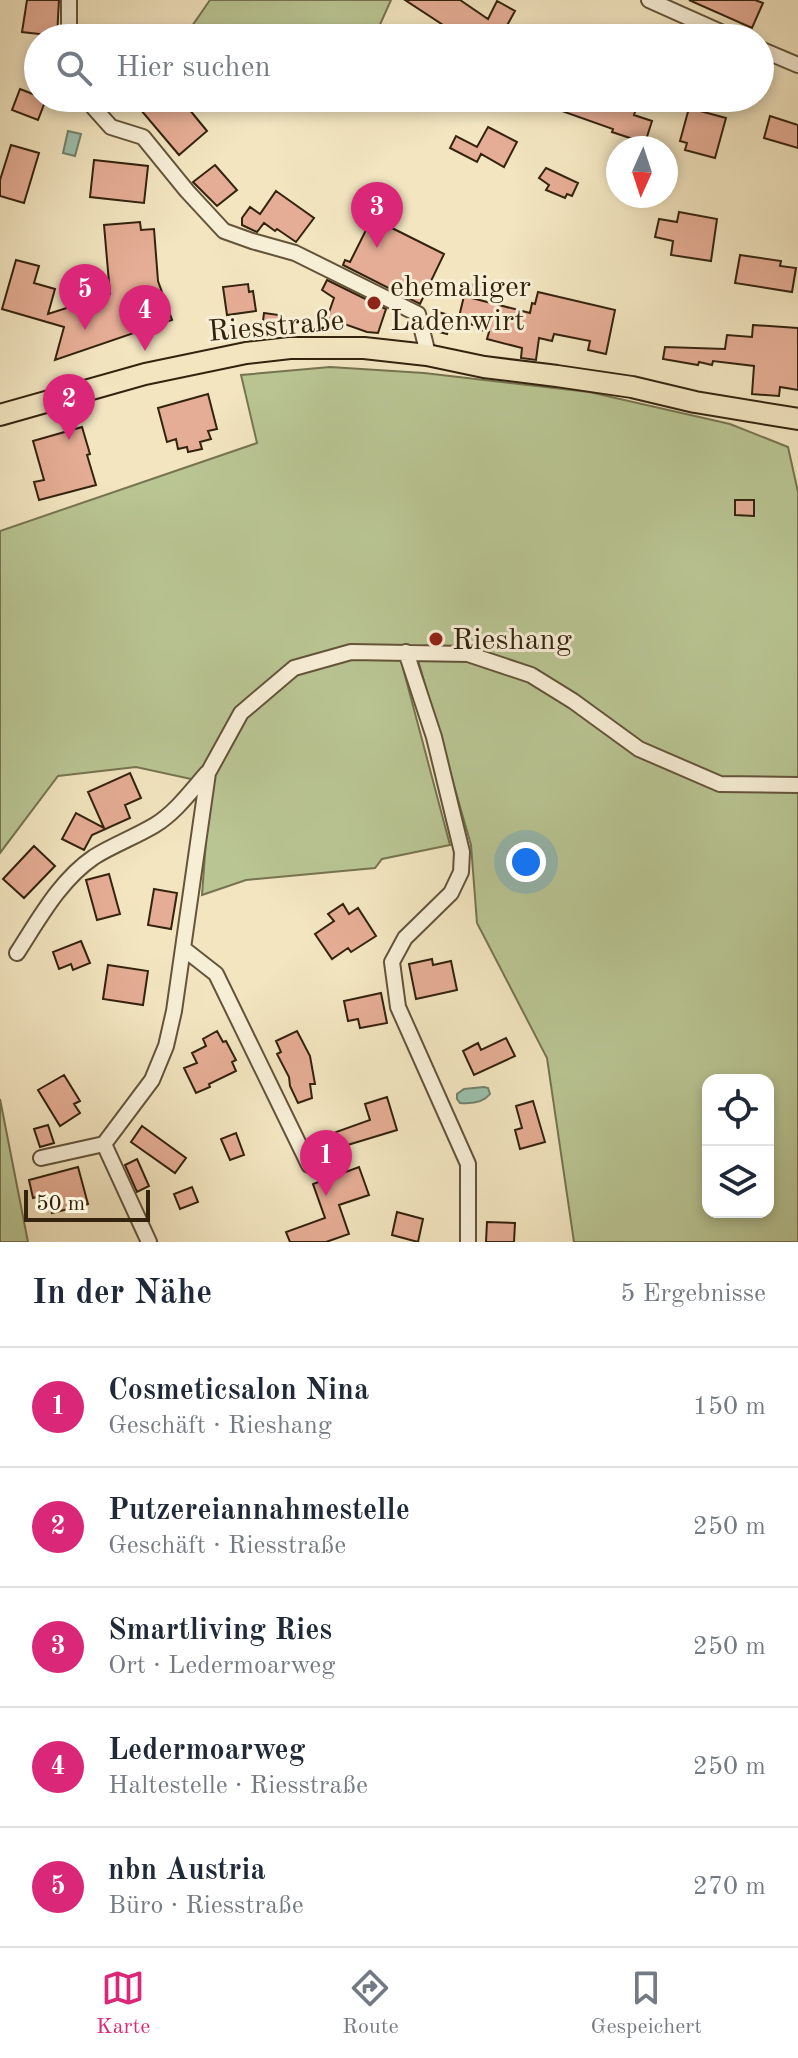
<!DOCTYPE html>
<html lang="de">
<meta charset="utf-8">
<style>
:root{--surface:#fff;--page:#f6f6f7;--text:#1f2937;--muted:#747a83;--line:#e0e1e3;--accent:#db2777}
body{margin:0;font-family:"Old Standard TT",serif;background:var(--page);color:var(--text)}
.controls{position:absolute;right:24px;bottom:24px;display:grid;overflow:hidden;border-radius:16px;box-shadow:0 4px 12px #0003}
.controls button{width:72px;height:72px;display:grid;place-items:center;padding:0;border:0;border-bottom:2px solid var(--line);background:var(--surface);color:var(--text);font:40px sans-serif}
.compass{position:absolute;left:606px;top:136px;width:72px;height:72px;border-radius:50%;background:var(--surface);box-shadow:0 4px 12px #0003;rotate:183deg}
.scale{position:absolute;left:24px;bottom:20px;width:126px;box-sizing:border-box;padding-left:8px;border:4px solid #34230d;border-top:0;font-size:22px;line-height:28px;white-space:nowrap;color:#34230d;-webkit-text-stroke:6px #f7eed6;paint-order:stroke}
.you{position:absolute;left:526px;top:862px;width:28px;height:28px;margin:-20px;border:6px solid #fff;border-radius:50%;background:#1a73e8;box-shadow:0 0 0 12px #1a73e833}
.badge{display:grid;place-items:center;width:52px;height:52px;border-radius:50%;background:var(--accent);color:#fff;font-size:26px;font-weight:700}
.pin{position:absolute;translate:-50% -66px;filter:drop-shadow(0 2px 4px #0008)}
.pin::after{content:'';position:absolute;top:42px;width:28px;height:24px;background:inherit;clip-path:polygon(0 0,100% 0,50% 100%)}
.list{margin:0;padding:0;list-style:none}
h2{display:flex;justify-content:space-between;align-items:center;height:104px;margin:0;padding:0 32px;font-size:34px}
h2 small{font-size:26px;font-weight:400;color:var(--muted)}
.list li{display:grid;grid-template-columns:52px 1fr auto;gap:24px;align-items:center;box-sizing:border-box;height:120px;padding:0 32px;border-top:2px solid var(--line)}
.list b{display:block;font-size:30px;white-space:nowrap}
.list p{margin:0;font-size:26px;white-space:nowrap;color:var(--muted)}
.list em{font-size:26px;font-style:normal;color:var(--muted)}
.icon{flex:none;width:44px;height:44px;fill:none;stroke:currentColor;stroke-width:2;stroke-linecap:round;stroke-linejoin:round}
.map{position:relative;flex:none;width:798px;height:1242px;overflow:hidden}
.search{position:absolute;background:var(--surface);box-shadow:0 4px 12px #0003;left:24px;right:24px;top:24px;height:88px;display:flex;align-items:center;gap:20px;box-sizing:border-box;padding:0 28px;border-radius:44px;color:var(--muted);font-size:30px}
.sheet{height:704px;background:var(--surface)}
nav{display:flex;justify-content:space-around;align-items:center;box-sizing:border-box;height:112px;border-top:2px solid var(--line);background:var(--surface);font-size:22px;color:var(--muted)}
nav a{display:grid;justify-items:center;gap:4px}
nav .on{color:var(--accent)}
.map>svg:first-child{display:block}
</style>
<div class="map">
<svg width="798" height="1242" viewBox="0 0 798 1242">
<rect width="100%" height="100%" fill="#f2e5c0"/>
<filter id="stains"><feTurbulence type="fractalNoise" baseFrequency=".0025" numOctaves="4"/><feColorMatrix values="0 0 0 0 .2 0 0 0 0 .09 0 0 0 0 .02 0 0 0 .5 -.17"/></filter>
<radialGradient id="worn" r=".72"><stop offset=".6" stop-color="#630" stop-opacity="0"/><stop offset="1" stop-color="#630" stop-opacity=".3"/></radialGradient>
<path fill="#b9c593" stroke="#767450" stroke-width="2" fill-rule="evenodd" d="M210,0H391L374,38H199L190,29Z
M330,367L424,373L589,392L730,424L788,447L798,492V1242H574L547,1058L477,923L471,845L418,660L403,668L450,845L382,859L375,868L246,880L202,895L206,841L205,782L136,767L58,776L0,853V531L257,443L241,375ZM708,1080H768V1212H708Z
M0,1099L28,1242H0Z"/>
<path fill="#9cc0ac" stroke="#72816c" stroke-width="2" d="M68,131L81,134L75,156L63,153Z
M462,282L490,289L488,298L461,292Z
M484,1087L488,1088L490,1094C483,1103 471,1104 460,1103L457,1099V1094L464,1089Z"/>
<path fill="#e5ad95" stroke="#34230d" stroke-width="2" d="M27,0H59L57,36L22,32Z
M405,0H460L488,19L497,1L515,11L500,38H463Z
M689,0H755L763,3L752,28Z
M20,89L38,96V98L46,99L38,120L12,110Z
M148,98H180L207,131L179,155L140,109Z
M560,98H603L636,109L634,115L652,121L645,143L612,132L613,129L556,109Z
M689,108L726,118L715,158L685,150L687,143L680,141Z
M770,116L798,125V148L764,138Z
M488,127L517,142L504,167L481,154L477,162L450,148L456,136L477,147Z
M11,145L39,153L24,203L0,196V180Z
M94,160L148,166L144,203L90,197Z
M215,165L237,190L217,206L193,182Z
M546,168L578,183L572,196L567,194L565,198L546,190L549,185L539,178Z
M276,191L314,218L296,242L277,229L275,231L264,223L257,232L242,225V218L250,207L260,214Z
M679,212L717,219L711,261L671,255L673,241L655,237L659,219L677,222Z
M372,218L444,254L420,304L343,265L345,260L350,262Z
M140,222L141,230L154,229L158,281L172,320L55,360L64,327L2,309L16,260L39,266L34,283L55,289L48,314L110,294L104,225Z
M740,255L781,261L780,266L796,268L792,292L735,283Z
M327,280L386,309L378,333L367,332L327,318L334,298L322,290Z
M248,284L249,292L253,291L256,311L227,315L223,287Z
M538,292L615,310L606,354L588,350L590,341L554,334L552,341L539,338L536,360L521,358L522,348L487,339L489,332L481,330V327L458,321L464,296L530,313L532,303L535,304Z
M438,312L453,316L447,334L432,330Z
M264,313L279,315L278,331L262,329Z
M753,325L798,328V390L780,387L779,396L752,394L754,366L713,361L712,365L699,362L698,365L663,359L665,347L725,349L727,335L752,337Z
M208,394L217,429L208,431L211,439L200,442L202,449L188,452L187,447L178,449L176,439L167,442L158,408Z
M82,427L90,454L87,455L96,485L39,500L34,482L44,480L33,441Z
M735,500H754V516L735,515Z
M130,773L141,798L125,805L130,818L92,835L84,850L62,839L76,813L104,828L88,792Z
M34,846L55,866L24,898L3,879Z
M109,874L120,914L97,920L86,880Z
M154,889L177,893L171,929L148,925Z
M343,904L349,914L358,908L376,936L351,952L348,948L332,959L315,934L334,921L328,914Z
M81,941L90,963L73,970L71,964L59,969L53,952Z
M432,959L433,965L451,961L457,990L416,999L409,964Z
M108,965L148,971L143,1005L103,999Z
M381,993L387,1023L360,1028L358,1019L348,1021L344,1001Z
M217,1031L223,1042L226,1041L236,1060L232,1062L236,1071L209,1084L210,1087L196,1093L184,1068L197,1063L192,1053L206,1046L203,1039Z
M297,1031L310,1056L315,1084H310L312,1098L298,1103L290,1086L289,1077L277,1054L281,1052L276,1041Z
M506,1038L515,1056L474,1075L463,1051L478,1043L481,1050Z
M64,1075L80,1101L74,1104L80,1113L60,1126L38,1090Z
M387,1097L397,1130L341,1147L336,1132L370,1120L365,1104Z
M533,1101L545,1142L520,1149L515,1130L522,1128L516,1106Z
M48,1125L54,1143L40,1147L34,1129Z
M142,1126L186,1158L175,1173L131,1142Z
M236,1133L244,1155L230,1160L221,1139Z
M137,1159L149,1186L137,1192L125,1165Z
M78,1167L88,1204L52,1213L47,1194L33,1198L29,1180Z
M359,1167L369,1195L339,1205L349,1234L326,1242H290L286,1232L325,1218L313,1184Z
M192,1187L198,1202L180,1209L174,1194Z
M397,1212L423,1219L418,1242L392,1235Z
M487,1222L515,1223L514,1242H486Z"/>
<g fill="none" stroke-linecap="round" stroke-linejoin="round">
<defs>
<path id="minor" d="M649,0L734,38
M69,38V0
M760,49L798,65
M89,98L94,108L111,127L143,137L187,191L224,231L252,241L295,253L418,314L426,346L427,355
M406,652L434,737L462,852L461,872L451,893L405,938L392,962L398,1007L468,1164V1242
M184,949L216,974L309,1165
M17,953C39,919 60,880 94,857C113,845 135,837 155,825C176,812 191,791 207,773
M104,1144L149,1242
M41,1158L104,1144L152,1080L166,1046L174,1011L208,773L241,713L294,668L351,652L468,654L531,675L573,701L639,749L720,784L798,785"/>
<path id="primary" d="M0,415L145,374L246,353L290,348H364L427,355L484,367L557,376L632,387L695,402L798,419"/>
</defs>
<use href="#minor" stroke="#64543a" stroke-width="18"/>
<use href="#primary" stroke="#34230d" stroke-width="24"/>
<use href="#minor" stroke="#f7eed6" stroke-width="14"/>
<use href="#primary" stroke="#f2e5c0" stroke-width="20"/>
</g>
<g fill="#8f2418" stroke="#f7eed6" stroke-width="3">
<circle cx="374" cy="303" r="8"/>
<circle cx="436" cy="639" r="8"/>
</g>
<g text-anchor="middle" stroke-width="6" stroke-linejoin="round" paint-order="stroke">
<g font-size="30" fill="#34230d" stroke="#f7eed6" text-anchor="start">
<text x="390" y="296">ehemaliger<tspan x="390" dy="34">Ladenwirt</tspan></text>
<text x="452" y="649">Rieshang</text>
</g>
<g font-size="30" fill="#34230d" stroke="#f7eed6">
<text transform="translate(276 325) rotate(-5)" y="10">Riesstraße</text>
</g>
</g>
<rect width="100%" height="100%" filter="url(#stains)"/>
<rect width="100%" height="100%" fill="url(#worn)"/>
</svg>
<div class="controls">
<button><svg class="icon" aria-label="locate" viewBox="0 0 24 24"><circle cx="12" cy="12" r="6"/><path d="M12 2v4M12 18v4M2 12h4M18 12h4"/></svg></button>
<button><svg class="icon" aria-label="layers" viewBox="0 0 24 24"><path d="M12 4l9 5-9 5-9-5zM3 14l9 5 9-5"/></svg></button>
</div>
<svg class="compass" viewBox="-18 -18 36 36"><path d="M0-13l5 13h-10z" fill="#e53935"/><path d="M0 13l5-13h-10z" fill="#747a83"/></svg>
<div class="scale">50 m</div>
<div class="you"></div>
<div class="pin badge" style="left:326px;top:1196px">1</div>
<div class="pin badge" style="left:69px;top:440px">2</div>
<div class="pin badge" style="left:377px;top:248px">3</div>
<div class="pin badge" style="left:145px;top:351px">4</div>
<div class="pin badge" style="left:85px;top:330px">5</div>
<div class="search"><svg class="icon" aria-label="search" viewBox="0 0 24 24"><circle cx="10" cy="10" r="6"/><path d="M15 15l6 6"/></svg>Hier suchen</div>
</div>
<section class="sheet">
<h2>In der Nähe<small>5 Ergebnisse</small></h2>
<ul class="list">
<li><span class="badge">1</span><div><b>Cosmeticsalon Nina</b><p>Geschäft · Rieshang</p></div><em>150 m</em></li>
<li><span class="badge">2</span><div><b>Putzereiannahmestelle</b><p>Geschäft · Riesstraße</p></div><em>250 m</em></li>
<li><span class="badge">3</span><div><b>Smartliving Ries</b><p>Ort · Ledermoarweg</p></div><em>250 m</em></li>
<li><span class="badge">4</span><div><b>Ledermoarweg</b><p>Haltestelle · Riesstraße</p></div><em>250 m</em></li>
<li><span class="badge">5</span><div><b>nbn Austria</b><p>Büro · Riesstraße</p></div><em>270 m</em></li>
</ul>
</section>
<nav>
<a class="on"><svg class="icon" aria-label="map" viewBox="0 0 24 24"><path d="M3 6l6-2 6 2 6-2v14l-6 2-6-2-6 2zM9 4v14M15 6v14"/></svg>Karte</a>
<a><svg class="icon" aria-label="directions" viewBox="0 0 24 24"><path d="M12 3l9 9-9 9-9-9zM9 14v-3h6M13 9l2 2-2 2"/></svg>Route</a>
<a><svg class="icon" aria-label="saved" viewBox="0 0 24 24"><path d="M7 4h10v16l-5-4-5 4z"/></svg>Gespeichert</a>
</nav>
